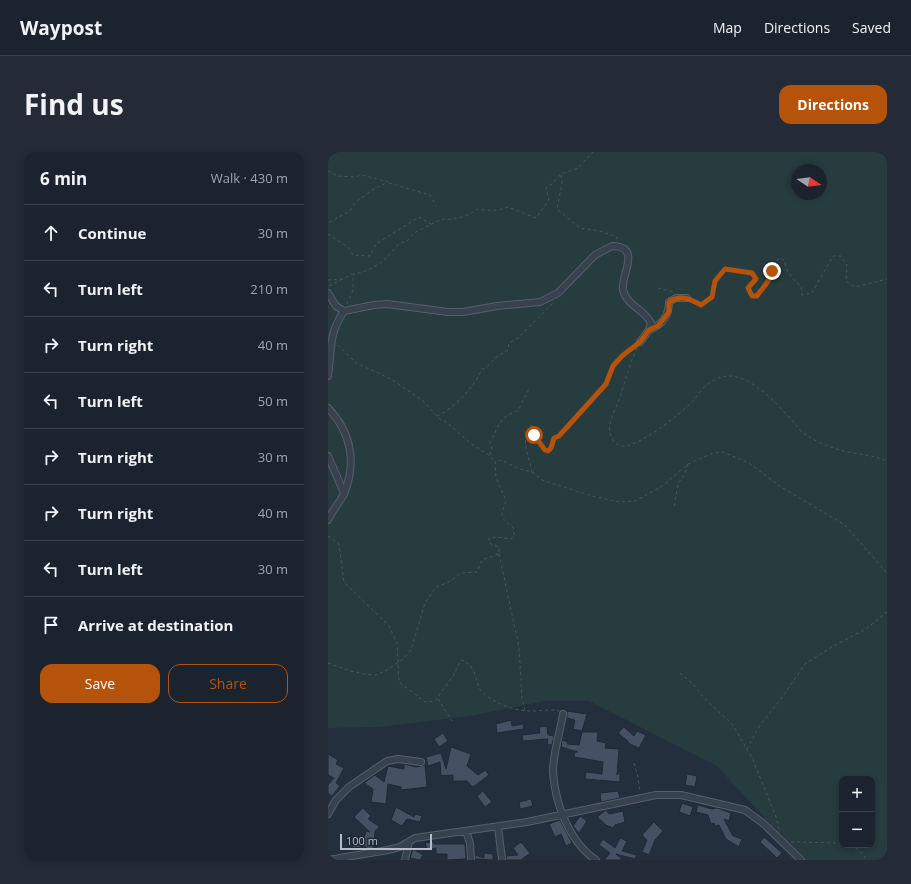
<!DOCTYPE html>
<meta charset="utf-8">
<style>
:root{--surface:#1b232e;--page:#242b36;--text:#f1f3f6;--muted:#a0a4aa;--line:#39404a;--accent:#b45309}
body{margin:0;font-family:"Open Sans",sans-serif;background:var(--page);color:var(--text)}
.controls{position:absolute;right:12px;bottom:12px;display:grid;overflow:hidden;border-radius:8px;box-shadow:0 2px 6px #0003}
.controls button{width:36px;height:36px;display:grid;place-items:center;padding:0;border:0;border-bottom:1px solid var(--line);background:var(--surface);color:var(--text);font:20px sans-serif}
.compass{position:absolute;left:463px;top:12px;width:36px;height:36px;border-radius:50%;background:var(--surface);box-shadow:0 2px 6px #0003;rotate:103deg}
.scale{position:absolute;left:12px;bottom:10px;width:92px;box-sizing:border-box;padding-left:4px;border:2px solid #b4bcc9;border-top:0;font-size:11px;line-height:14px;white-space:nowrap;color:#b4bcc9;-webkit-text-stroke:3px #1d2633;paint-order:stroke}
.stop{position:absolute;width:12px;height:12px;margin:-9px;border:3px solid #b45309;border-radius:50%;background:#fff}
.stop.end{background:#b45309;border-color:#fff;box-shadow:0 1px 4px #0008}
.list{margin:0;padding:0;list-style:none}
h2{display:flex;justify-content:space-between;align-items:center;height:52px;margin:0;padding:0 16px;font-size:17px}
h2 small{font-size:13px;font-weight:400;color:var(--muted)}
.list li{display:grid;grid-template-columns:26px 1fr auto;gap:12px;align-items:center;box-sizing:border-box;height:56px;padding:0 16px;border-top:1px solid var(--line)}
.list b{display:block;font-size:15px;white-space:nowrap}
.list em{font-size:13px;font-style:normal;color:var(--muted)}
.actions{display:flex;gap:8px;padding:12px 16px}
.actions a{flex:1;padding:9px 0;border:1px solid var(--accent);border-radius:12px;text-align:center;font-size:14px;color:var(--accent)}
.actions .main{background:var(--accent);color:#fff}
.icon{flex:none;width:22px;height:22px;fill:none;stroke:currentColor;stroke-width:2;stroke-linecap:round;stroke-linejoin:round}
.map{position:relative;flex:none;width:559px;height:708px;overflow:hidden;border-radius:12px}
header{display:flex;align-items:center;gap:24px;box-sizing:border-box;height:56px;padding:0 20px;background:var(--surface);border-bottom:1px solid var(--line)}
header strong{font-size:19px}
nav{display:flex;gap:22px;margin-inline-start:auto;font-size:14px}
.intro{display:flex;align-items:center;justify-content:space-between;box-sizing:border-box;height:96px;padding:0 24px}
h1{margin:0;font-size:28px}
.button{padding:10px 18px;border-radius:12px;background:var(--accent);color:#fff;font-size:14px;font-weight:700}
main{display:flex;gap:24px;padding:0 24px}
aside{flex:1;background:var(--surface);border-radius:12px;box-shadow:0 2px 6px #0003}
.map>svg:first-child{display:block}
</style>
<header>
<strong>Waypost</strong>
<nav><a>Map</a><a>Directions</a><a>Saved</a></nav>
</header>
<div class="intro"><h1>Find us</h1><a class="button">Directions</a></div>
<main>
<aside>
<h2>6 min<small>Walk · 430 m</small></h2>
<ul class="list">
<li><svg class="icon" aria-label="ahead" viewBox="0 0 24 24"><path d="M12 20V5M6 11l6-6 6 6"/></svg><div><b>Continue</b></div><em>30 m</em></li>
<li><svg class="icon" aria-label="left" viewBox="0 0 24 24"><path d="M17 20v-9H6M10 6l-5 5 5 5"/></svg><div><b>Turn left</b></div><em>210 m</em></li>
<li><svg class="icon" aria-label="right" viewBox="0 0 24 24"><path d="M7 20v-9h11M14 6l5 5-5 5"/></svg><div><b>Turn right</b></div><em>40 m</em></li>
<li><svg class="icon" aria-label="left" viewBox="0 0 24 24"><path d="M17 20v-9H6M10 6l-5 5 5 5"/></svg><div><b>Turn left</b></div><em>50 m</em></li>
<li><svg class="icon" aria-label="right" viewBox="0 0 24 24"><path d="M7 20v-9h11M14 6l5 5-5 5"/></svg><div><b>Turn right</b></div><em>30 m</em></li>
<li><svg class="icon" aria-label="right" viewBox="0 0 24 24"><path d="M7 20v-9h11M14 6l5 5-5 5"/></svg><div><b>Turn right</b></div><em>40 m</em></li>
<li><svg class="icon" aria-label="left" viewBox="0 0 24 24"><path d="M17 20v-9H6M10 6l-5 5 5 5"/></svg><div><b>Turn left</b></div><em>30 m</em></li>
<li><svg class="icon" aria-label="arrive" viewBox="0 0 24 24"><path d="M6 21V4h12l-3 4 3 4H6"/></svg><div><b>Arrive at destination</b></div></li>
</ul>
<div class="actions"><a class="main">Save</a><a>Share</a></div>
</aside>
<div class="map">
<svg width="559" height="708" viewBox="0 0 559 708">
<rect width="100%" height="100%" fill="#242f3e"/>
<path fill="#263c3f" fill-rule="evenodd" d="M0,0H559V708H475L389,614L261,549H217L142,564L51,575L0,576ZM469,18H493V42H469ZM514,627H544V693H514Z"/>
<path fill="#455162" stroke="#1f2835" d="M239,559L259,562L254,579L245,577L247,568L239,566Z
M183,568L184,574L195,572L196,577L169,581L168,572Z
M219,574L220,583L226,584L224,593L219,592L220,587L195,589L194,583L212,581L211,575Z
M296,575L306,584L309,579L318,583L311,596L300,591V589L290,581Z
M254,580H270L269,589L278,591L277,596L291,597L289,623L292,618V630L257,627L258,620L274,622L275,610L246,605L247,600H250L233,595L234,588L240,590L239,592L251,593Z
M115,581L120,589L111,595L106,587Z
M123,595L143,602L139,614L150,623L157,618L161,623L145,635L139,629H125V623L113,624L112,610L100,614L98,605L113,601L118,617Z
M0,602L10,608L8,612L16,616L8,631L12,634L4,644L0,641V633L6,626L0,623Z
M76,612L88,615L97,613L99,635L73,638V635L60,632L58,652L43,650L45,637L36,631L47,623L56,630L60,614L76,617Z
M359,622L369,624L367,635L357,633Z
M155,639L164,650L157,655L149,644Z
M290,639L292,646L273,650L272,641Z
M203,647L205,654L192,657L191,650Z
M354,651L365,655L362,664L351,660Z
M370,653L384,657L389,656L403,661L401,669L396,667L405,684L414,687L411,695L398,687L391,673L387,674L386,671L383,672L380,663L368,660Z
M68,655L86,665L87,662L94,664L92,670L79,667L74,674L63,668Z
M35,656L43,664L40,667L52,675L47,679L46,696L38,697V694L25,696L24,688L36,686L38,679L42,680L26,665Z
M278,658L281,662L295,659L297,670L287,673L285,676L278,673L269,665Z
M252,664L259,669L251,681L245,674Z
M232,668L244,691L238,694L233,682L227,685L221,672Z
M326,670L335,679L327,688L321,703L314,700L319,688L314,683Z
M436,685L454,701L449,706L432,690Z
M292,686L299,689L294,699L309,703L307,707L288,702L295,708H276L282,701L271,693L275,687L287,696Z
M105,690L106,692H137L138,707L119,708V702H108V696L99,698L97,691Z
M193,690L202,701L193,708H178V704L190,703L185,696Z
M85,697L95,703L92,708L82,706Z
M156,701L165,702V708L147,707V703L156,706Z"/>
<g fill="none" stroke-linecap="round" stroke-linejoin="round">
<defs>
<path id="minor" d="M0,141L8,154L16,159
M321,178C334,173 341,164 341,150L348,146H359
M0,224C4,197 0,183 16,159L46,153L59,152L120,160H135L169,154L212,150L230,141L267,103L284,94C315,94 292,124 295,138C299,154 317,158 323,171L321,178L312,190
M0,256C23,280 29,310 16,342C11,351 4,359 0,368
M0,304L16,341
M235,562C232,581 225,601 225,620C227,651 241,690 268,708
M0,662L8,648L21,635L59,609L70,607L93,610
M170,675L174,707
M138,679L142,691L143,708
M0,708L60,698L72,695L87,686L199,670L328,643H353L417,658L436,672L473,708
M77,708L81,690"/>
</defs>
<use href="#minor" stroke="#565f6c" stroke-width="8"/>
<path stroke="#44595c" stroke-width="1" stroke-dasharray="3 3" stroke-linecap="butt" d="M0,19L9,24L27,25L34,23L60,30L44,38L27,51L22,59L0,71
M233,23L234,31L229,57L252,76L272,79L289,85V89
M61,31L102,43L108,54
M0,82L20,95L25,103L42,104L48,92L91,65L103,72
M0,128L15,127L24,122
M1,134L14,127
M330,136L346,140
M365,149L373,153L384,145L387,129L397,117L424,121L428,127L420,136L424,144H429L435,136L442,128L444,119L451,106L456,108C459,120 463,126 473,134L474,143L484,141L505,104H513L519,113L518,129L527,135L559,127
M19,152L25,138V122C38,120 48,115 58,106C66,100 67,91 79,89L86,81L114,67C125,69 141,64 149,57C159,59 171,59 180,55L208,66L221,48L218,36L224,32L233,22L250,16L265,0
M10,193L28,211L63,227L94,248L113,268L117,269L141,290L162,304L167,310
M309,196C301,213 297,230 291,248C287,260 276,275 285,288C287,292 293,295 297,294C314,292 348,265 361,253C368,247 373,236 381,231C387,227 394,224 401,224C428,224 458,262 474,280C487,290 503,296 520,300C534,303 546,303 559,309
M109,264C128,255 146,235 154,217L158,216L167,206L180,198L181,191L190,186L225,151
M162,303L164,297L162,291C170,276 171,264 190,259L201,237
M360,312L385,301L395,300L421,311L453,335L517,373L559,421
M204,320L214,328L264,344L291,350L307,349L333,335L360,312L356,324L350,331L346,357
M0,384L11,392L16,430L61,474L66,485L69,491L71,530L97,550L107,549L125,524L133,508C150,513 146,531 154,540C167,552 189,560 206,559C214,559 223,557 231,559
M171,402L191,495L194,547L197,559
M0,511L22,519L37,522L48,523L59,518L75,507L83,498L97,451L108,435L121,430L133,421L149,420L154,408L171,402V395L161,391V386L169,385L183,387L186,384V377C172,364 172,367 178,348L168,326L167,310L173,308L191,317L204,320C201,305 192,286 202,274H205C206,283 211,295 220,299L223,296L226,286L231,284L278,232L285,214L294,203L307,194
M352,521L365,532L376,546L403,571L409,580L425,608L448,665L451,677
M110,547L124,569
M419,597L432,573L453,547L477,512L507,493L538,477L559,460
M306,611L310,625L312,640
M463,690L514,691
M522,693L531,698L539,708"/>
<use href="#minor" stroke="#38414e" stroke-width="6"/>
</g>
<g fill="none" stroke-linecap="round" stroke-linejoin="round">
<path stroke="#b45309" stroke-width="5" d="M206,283L217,298L220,299L223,296L226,286L231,284L278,232L285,214L294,204L312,190L321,178L330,174L341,160V150C353,142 362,147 373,153L384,145L387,129L397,117L424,121L428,127L420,136L424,144H429C435,134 442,131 444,119"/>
</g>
</svg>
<div class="controls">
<button>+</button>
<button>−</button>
</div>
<svg class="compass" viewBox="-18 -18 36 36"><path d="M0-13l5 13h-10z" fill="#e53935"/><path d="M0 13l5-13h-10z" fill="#a0a4aa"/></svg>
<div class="scale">100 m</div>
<div class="stop" style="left:206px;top:283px"></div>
<div class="stop end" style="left:444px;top:119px"></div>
</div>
</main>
